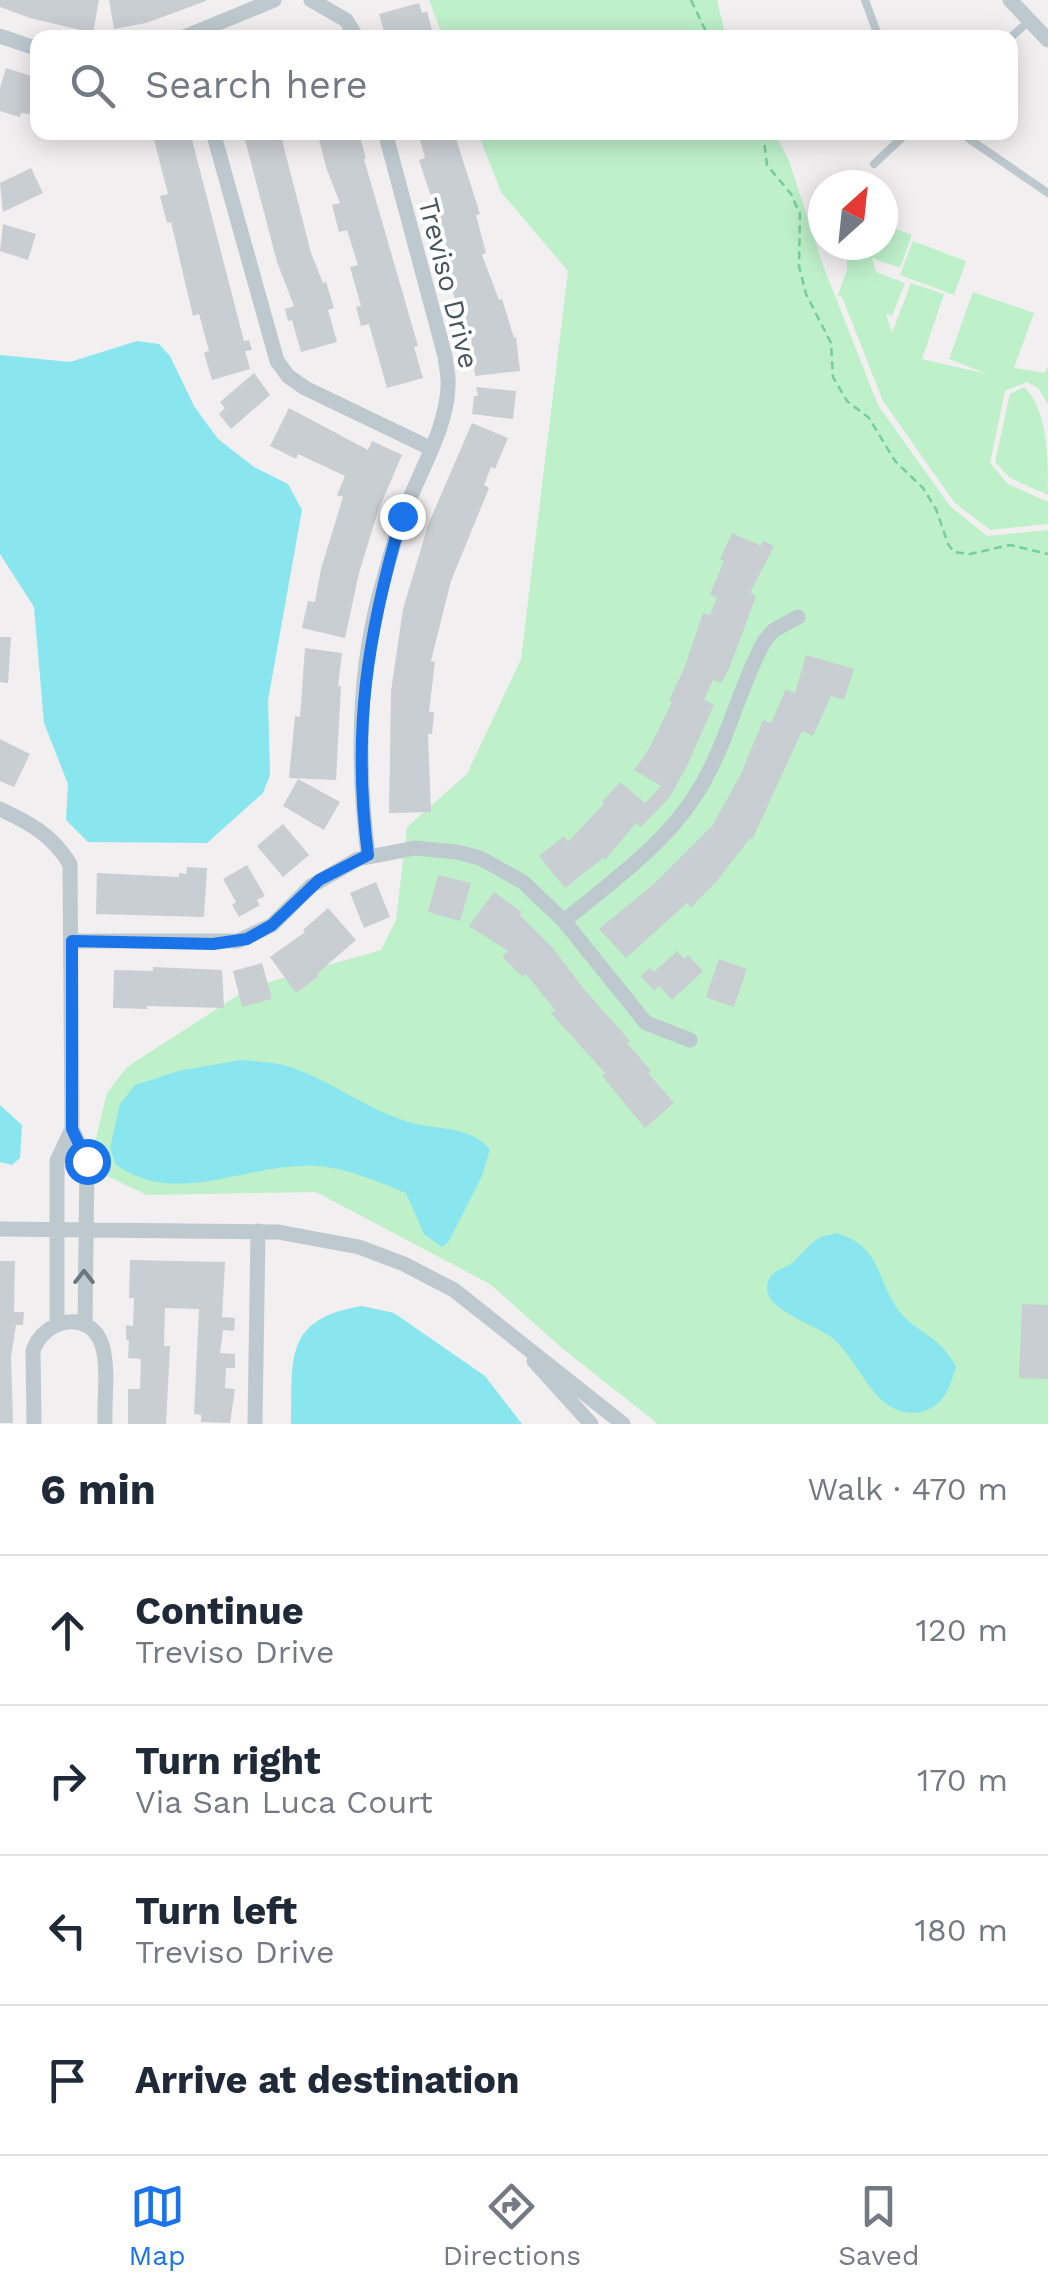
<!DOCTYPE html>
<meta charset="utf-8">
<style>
:root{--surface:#fff;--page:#f6f6f7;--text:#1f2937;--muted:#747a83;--line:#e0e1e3;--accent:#1a73e8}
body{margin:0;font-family:"Work Sans",sans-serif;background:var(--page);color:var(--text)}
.compass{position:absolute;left:808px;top:170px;width:90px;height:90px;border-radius:50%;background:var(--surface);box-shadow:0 5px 25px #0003;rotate:27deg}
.stop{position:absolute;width:30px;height:30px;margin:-22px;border:8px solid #1a73e8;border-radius:50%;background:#fff}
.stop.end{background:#1a73e8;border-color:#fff;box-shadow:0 2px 10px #0008}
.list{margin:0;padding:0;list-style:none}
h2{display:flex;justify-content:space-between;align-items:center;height:130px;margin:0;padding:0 40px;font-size:42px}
h2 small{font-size:32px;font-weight:400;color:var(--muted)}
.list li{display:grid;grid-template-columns:65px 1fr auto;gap:30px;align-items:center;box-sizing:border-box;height:150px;padding:0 40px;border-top:2px solid var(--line)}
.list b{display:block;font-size:38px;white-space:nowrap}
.list p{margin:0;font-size:32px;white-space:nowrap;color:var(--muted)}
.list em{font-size:32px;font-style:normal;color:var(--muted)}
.icon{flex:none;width:55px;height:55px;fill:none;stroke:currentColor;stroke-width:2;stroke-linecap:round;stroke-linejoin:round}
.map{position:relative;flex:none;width:1048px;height:1424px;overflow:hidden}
.search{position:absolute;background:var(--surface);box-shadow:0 5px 25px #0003;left:30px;right:30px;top:30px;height:110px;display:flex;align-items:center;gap:25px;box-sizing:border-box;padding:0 35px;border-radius:20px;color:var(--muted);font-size:38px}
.sheet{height:730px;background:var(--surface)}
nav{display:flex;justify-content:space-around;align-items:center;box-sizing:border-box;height:140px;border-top:2px solid var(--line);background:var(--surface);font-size:28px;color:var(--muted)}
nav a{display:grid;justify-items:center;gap:5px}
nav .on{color:var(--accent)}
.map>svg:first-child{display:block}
</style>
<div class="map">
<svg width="1048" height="1424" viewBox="0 0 1048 1424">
<rect width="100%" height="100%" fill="#f2eff0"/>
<path fill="#bef0ca" d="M429,0H717L726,37H443Z
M478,133H775L789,161L824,268L878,405L950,506L987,536L1048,530V1424H658L563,1349L490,1284L316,1192L147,1195L109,1177L95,1142L107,1093L127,1067L249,988L381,950L396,920L407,827L467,774L521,659L568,271L501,192Z
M883,224L912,235L900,268L872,258L876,272L905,283L892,316L886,314L892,333L911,283L944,294L922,359L987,374L949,359L973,292L1034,313L1014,368L1045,373L1048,366V404L1038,388L1027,382L1005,391L990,463L1008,484L1048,502V524L990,530L954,502L883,401L842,297L838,295L847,270L846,245H883Z
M913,241L966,261L954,295L900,275Z
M1024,387C1048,409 1048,458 1048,495L1010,478L995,462L1010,394Z"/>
<path fill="#8ae6ee" d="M137,341L159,344L170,356L194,406L218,439L254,467L288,484L302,510L268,700L270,775L263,793L207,843L88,842L66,820L68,784L44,723L34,607L0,554V355L70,362Z
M241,1060C256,1062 273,1062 287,1066C329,1079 364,1108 406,1121C435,1131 468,1124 490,1149L482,1176L449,1241L442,1247L424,1234L406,1193C379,1182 347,1168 318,1166C249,1161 179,1209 116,1165L110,1148L120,1104L135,1085L178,1071Z
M0,1105L22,1125L20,1158L12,1165L0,1162Z
M836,1233C882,1246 875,1278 899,1311C917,1334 939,1334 956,1367C950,1387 943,1408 920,1412C874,1420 861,1360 831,1337C816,1325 766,1310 767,1288C767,1283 769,1277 773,1274C778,1269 786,1268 792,1263C802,1255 810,1242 821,1237C826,1235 831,1235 836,1233Z
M362,1306L394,1313L485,1376L522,1424H291C293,1358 283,1319 362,1306Z"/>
<path fill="#c9ced2" d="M0,0H99L93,33L30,18L0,7Z
M109,0H206V1L146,23L114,29Z
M419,3L422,13L427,11L432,30L404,38H386L379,14Z
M6,68L38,78V115L21,113L20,117L0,111V88Z
M152,132H190L244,341L249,340L252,350L245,351L250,369L212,380L204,353L209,351L199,314L193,316L171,222L167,223L160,196L168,194Z
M243,132H280L311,253L323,283L326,282L334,308L328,310L337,342L301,352L292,320L288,321L285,309L294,306L277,262Z
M317,132H359L366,159H364L418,346L414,347L423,378L387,388L369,324L361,326L356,307L361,306L350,267L358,265L347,230L339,232L332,205L340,203L327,170Z
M418,132H454L480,214L476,215L486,253L482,255L499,300L502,299L514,338L516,337L520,371L475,376L471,337L468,338L446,272L452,270L443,233L419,160L425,158Z
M31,168L43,193L3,212L0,183Z
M3,224L36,234L28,260L0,251Z
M254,373L270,395L231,429L219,414L225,408L220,402Z
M476,387L516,391L513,419L472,414L474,396H478Z
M289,408L368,450L372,441L402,455L378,511L359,573L345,638L302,628L308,601L315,602L321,569L343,497L337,495L345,476L298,454L296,459L270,446Z
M472,423L508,438L495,469L491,467L484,485L489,488L451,581L431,661L435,662L429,712H434L432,734H428L431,812L389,813L391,691L403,609L428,525Z
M732,533L761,546L763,541L774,546L750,593L756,596L729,669L721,683L713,680L704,700L714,705L686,768L669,798L641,827L636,823L605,860L603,858L565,888L539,856L564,836L568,842L604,804L602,802L620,782L645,803L661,786L634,770L650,747L672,702L669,700L684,669L703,613L710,615L717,598L710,594L724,561L720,559Z
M0,637H11L8,683L0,682Z
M305,648L342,653L338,686H341L336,780L289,778L295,716L300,717Z
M806,655L854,669L844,700L831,696L813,736L802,731L752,840L750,838L717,881L691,907L687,903L626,958L599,929L655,883L712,826L741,774L763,720L771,723L786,689L795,693Z
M0,739L30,754L14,787L0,781Z
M298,779L340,802L324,830L283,806Z
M283,824L309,855L283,877L257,846Z
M247,865L265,896L257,900L260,905L239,917L232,905L236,902L223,879Z
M187,867L207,868L204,917L96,914L97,873L179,877V873L186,874Z
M438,875L471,883L460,921L428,912Z
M376,882L390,917L364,928L350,893Z
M494,892L522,912L520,915L552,947L583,988L630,1041L627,1043L651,1071L648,1073L674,1103L645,1128L602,1076L605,1073L551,1013L555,1010L526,974L523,977L502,957L508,951L469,926Z
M328,908L356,940L317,974L319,976L296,993L270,957L305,932L303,930Z
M677,951L684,959L688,955L703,971L672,1000L659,986L654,991L641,976L650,968L654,972Z
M719,959L747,969L734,1007L706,997Z
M262,963L272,999L242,1007L233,971Z
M153,967L222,970L224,1008L147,1006V1009L113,1008L114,970L153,971Z
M130,1260L225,1262L222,1317L235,1318L234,1331L223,1330L220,1353L235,1354V1368H226L225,1388L235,1389L230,1423L201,1422V1415L194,1414L199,1309L165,1308L164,1346H170L166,1424H128V1389H140L141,1359L128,1358L129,1340H126V1325L133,1326L134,1298H129Z
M0,1261H15L14,1312H24L23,1325H16L11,1357L13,1423H0Z
M1022,1304L1048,1305V1379L1019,1378Z"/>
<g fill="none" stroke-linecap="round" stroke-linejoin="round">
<path stroke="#75cf96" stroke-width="2.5" stroke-dasharray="8 5" stroke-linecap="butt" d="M691,0L709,38
M763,132L767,165L791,194L800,214L799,266L806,294L831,343L833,377L847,401L869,418L895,461L923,488L936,509L948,544L954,552L970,554L1010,545L1048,554"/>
<path stroke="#bdc9cf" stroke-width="8" d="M865,0L879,38
M1010,38L1028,22
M959,132L1048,193
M874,164L908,132"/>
<path stroke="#bdc9cf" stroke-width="15" d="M311,0L346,20L357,38
M1010,0L1048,40
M0,36L38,49
M182,38L274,0
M213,132L277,361L288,376L305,388L430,448
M0,809C30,823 52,835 70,864L72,1129L87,1161L85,1325
M368,855C357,765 357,669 383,582C389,560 395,537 403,516C417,475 447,430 448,386C449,377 446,366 445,356L385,132
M564,921C615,879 672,840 704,781C729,737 740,685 765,640L774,630L798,617
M72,941H238L272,925L311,886L358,859L415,848L457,852L480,858L523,882L564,921L646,1023L690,1040
M0,1229L278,1232L359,1247L404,1264L454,1290L623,1424
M57,1323V1161L72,1129
M534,1361L591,1424
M34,1424L33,1351C43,1319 90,1308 102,1345C109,1368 104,1400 105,1424
M255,1424L258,1231"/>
</g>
<defs><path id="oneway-chevron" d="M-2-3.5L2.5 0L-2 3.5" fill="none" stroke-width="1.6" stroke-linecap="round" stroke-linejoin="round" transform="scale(2.5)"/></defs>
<use stroke="#6a787f" href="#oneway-chevron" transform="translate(84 1277) rotate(-90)"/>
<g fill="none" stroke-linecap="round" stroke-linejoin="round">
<path stroke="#1a73e8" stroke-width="12" d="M87,1161L72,1129V941L213,944L247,939L272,925L319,880L368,855C352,732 367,635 402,516"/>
</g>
<g text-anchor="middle" stroke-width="8" stroke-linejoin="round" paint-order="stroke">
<g font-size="28" fill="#47565d" stroke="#fff">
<text transform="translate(449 283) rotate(76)" y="10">Treviso Drive</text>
</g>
</g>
</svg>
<svg class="compass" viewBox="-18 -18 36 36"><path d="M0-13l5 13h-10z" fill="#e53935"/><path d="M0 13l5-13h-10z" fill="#747a83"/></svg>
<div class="stop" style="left:87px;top:1161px"></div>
<div class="stop end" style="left:402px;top:516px"></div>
<div class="search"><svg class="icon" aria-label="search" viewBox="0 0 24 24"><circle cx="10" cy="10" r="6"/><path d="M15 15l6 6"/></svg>Search here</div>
</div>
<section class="sheet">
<h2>6 min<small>Walk · 470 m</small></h2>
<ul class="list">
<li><svg class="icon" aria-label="ahead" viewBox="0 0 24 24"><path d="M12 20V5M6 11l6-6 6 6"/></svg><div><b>Continue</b><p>Treviso Drive</p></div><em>120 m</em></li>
<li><svg class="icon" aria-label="right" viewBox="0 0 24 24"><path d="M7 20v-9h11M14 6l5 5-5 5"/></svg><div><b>Turn right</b><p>Via San Luca Court</p></div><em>170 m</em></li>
<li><svg class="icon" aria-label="left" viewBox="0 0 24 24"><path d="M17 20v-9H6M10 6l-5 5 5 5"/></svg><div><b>Turn left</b><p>Treviso Drive</p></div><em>180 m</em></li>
<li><svg class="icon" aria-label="arrive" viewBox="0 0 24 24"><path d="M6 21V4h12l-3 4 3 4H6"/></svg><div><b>Arrive at destination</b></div></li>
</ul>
</section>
<nav>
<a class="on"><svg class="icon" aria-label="map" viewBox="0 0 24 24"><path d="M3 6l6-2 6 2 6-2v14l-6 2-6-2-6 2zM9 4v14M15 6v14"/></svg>Map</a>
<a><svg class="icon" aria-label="directions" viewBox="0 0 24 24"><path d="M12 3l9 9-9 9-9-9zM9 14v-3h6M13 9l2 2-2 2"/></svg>Directions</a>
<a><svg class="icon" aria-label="saved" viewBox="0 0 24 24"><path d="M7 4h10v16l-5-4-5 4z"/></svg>Saved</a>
</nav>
